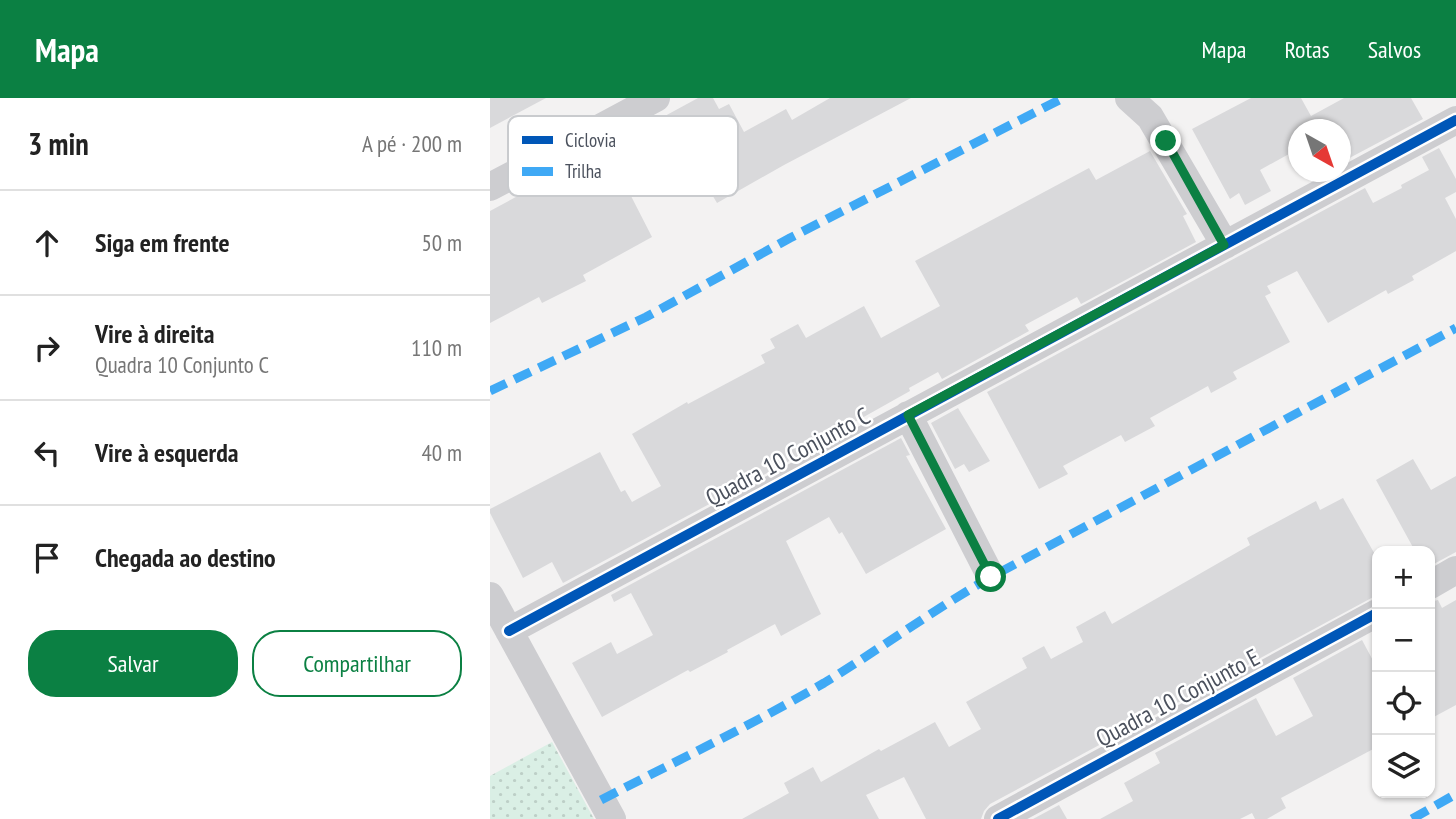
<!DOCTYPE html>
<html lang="pt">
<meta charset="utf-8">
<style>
:root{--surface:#fff;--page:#f6f6f6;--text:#222;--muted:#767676;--line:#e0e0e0;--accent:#0b8043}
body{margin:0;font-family:"PT Sans Narrow",sans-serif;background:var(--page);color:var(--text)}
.controls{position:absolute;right:21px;bottom:21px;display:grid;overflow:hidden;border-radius:14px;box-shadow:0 2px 5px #0004}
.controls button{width:63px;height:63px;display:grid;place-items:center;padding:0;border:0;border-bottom:2px solid var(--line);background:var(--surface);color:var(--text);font:35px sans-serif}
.compass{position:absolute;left:798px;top:21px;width:63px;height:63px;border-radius:50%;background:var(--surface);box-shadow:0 2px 5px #0004;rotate:140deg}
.stop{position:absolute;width:21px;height:21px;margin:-16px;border:5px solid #0b8043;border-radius:50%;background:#fff}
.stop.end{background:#0b8043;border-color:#fff;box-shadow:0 2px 7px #0008}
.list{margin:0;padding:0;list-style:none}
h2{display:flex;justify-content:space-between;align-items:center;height:91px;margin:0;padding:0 28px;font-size:30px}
h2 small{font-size:23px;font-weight:400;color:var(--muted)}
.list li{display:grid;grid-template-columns:46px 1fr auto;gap:21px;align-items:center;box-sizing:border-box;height:105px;padding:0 28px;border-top:2px solid var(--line)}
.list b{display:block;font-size:26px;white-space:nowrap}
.list p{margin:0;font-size:23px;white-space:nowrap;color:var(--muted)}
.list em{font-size:23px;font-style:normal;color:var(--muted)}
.actions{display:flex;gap:14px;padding:21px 28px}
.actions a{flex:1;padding:16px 0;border:2px solid var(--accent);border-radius:28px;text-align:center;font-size:24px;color:var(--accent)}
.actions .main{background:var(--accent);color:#fff}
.icon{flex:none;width:38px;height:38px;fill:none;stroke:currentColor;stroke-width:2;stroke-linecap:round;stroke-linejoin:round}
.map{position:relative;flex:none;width:966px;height:721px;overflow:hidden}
header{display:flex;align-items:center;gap:42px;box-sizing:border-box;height:98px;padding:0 35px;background:var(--accent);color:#fff}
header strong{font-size:33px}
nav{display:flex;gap:38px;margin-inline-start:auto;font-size:24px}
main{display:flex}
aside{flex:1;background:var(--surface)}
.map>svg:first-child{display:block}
</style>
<header>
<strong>Mapa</strong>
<nav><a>Mapa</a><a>Rotas</a><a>Salvos</a></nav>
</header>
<main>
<aside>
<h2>3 min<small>A pé · 200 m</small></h2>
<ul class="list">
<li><svg class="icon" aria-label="ahead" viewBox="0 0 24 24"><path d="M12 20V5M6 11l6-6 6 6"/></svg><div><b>Siga em frente</b></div><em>50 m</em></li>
<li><svg class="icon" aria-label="right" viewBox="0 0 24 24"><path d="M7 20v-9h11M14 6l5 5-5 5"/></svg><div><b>Vire à direita</b><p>Quadra 10 Conjunto C</p></div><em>110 m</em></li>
<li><svg class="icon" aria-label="left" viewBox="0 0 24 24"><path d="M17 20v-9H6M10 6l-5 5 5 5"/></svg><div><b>Vire à esquerda</b></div><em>40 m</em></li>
<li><svg class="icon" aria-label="arrive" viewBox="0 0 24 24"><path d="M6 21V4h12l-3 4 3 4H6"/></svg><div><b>Chegada ao destino</b></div></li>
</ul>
<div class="actions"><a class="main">Salvar</a><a>Compartilhar</a></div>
</aside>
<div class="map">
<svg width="966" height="721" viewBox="0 0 966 721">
<defs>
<pattern id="grass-dots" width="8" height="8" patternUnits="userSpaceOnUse" patternTransform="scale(1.75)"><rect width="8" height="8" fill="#daefe5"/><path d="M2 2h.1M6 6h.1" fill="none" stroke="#bdcfc7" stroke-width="1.8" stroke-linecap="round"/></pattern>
</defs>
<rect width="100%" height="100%" fill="#f3f2f2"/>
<path fill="url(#grass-dots)" d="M62,644L104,721H0V678Z"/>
<path fill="#d9d9db" d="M0,0H56L0,30Z
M208,0H223L229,11L239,6L254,34L296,11L302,22L340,0H421L294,67L227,105L190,43L158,61L170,83L141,98L162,139L93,177L96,183L52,205L49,199L0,225V113Z
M761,0H811L821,18L854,0H921L933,21L850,65V32H808V51L770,72L781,93L755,107L749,95L740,101L702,31Z
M949,50L966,81V94L955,100L966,121V153L922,178L924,182L898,196L896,192L838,225L807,173L777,188L781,195L775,198L800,244L743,274L747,281L721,295L718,288L660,320L665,328L635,344L631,337L573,368L578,376L549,391L497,294L875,90L883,105L912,90L911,87L939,72L932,59Z
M660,53L697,116L693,118L706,144L591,206L587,199L535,227L539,233L452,281L448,274L419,290L420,293L363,325L364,328L73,485L62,464L33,480L0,415V411L110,354L131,394L135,392L142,404L171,388L142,336L197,304L198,306L275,265L271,257L285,250L280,241L308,226L316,240L374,208L391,240L450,208L425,163L599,70L606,82Z
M468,310L500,363L479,374L474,366L465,371L441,325Z
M411,340L420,357L416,358L456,431L376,476L352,434L349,436L339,419L296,443L331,516L291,538L285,526L237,552L238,554L200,574L198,572L112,619L82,565L121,544L127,556L163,537L141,495L124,504L121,497Z
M923,361L941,392L966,378V454L940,468V453H925L886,382Z
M853,400L887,460V497L500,706L494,713L491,721H436L414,679L376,697L389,721H252L299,695L294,685L323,669L331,684L389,651L391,653L445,624L459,649L491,631L476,604L537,570L532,560L554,548L561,561L593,544L586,529L615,513L622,526L760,447L757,440L826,403L830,412Z
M948,502L952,510L966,502V607L940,621V504Z
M872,542L887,570V649L791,700L796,710L777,721H765L762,715L750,721H610L643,703L634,685L670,665L665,655L766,600L786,638L823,618L803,580Z
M569,707L577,721H543Z"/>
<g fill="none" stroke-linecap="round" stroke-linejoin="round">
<path stroke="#cdcdd0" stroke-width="28" d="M639,0L660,19L735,147
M0,89L166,0
M418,317L501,479
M940,487L966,472
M0,498L122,721
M19,533L966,22
M508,721L887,515"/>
<path stroke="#3fa9f5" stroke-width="9" stroke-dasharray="18 9" stroke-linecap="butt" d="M0,293L156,219L300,140L573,0
M111,702C186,663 262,627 334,585C390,551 443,512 501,479L966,230
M922,721L966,696"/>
<defs>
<path id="cycleway" d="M19,533L966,22
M508,721L887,515"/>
</defs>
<use href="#cycleway" stroke="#fff" stroke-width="15"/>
<use href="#cycleway" stroke="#0057b8" stroke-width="10"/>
</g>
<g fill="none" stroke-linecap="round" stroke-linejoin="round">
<path stroke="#0b8043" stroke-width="9" d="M501,479L418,317L734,147L676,43"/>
</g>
<g text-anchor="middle" stroke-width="5" stroke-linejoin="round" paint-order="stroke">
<g font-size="24" fill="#4b515d" stroke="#fff">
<text transform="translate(298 359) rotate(-28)" y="8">Quadra 10 Conjunto C</text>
<text transform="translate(688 600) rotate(-28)" y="8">Quadra 10 Conjunto E</text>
</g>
</g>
<rect x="18" y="18" width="230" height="80" rx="10" fill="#fff" stroke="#c9cbce" stroke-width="2"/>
<rect x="32" y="38" width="31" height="8" fill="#0057b8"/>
<rect x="32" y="69" width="31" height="9" fill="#3fa9f5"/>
<g font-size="19" fill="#4b515d">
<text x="75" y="49">Ciclovia</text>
<text x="75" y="80">Trilha</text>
</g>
</svg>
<div class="controls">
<button>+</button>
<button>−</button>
<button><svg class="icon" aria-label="locate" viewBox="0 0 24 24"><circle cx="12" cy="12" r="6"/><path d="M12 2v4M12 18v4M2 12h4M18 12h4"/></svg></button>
<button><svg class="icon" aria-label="layers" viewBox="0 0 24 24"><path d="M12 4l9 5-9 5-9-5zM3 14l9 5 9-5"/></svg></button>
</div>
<svg class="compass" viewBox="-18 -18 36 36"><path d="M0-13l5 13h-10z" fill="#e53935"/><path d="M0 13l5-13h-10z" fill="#767676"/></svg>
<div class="stop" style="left:501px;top:479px"></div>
<div class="stop end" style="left:676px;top:43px"></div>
</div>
</main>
